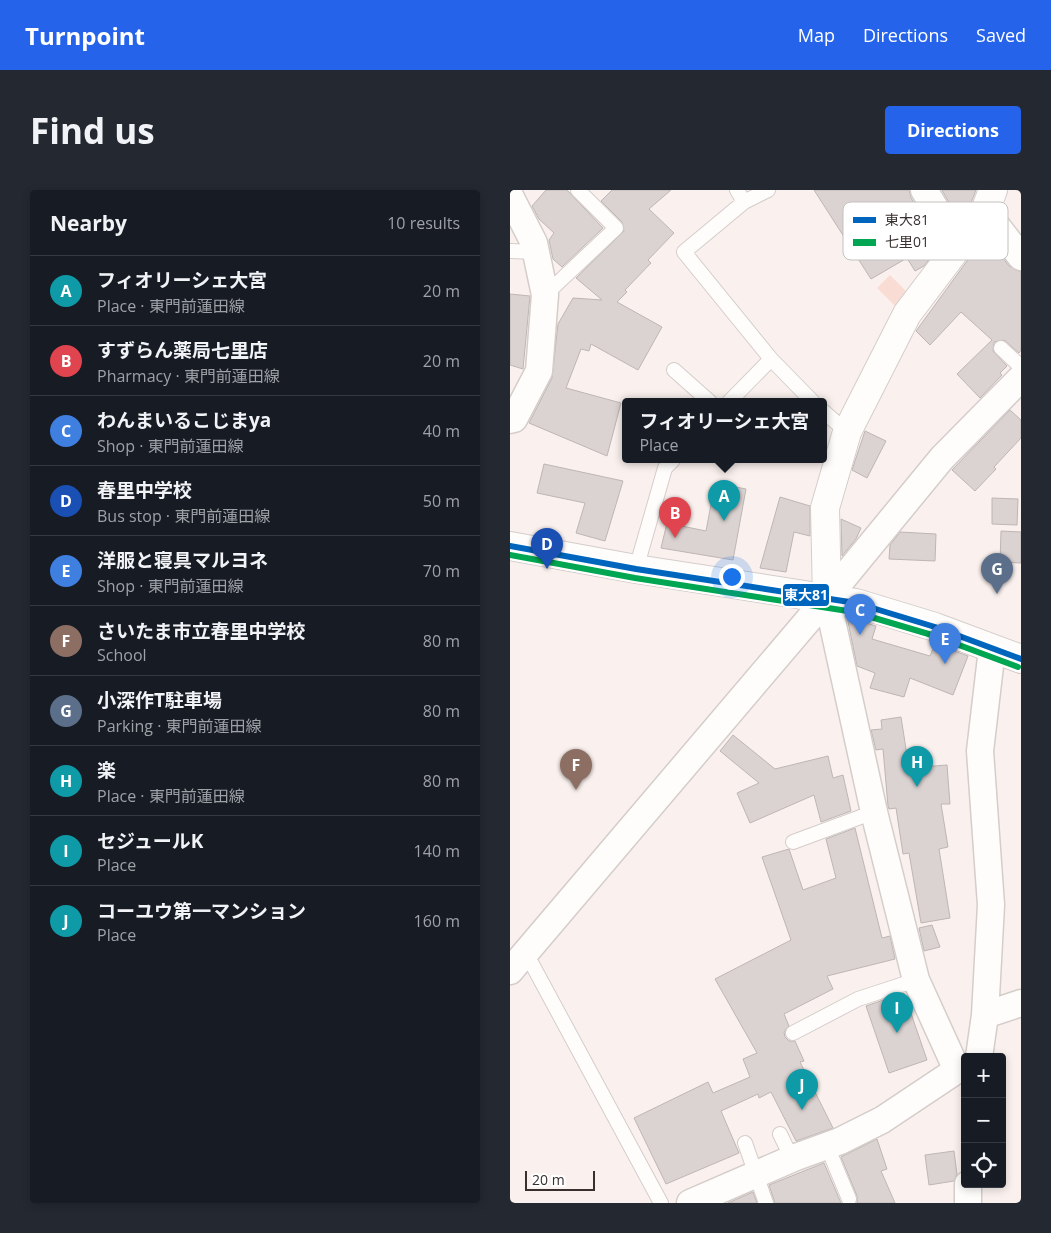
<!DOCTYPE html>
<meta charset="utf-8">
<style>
:root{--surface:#171b24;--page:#242831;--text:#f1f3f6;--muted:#9ea1a6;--line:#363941;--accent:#2563eb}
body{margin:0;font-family:"Open Sans","Noto Sans JP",sans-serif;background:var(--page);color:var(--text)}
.controls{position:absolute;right:15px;bottom:15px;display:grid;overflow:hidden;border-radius:5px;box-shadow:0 2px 8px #0003}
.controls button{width:45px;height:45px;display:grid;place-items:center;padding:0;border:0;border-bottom:1px solid var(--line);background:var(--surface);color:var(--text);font:25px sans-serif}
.scale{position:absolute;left:15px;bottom:12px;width:70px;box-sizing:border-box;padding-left:5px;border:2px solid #38302e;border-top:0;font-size:14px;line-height:18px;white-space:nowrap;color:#38302e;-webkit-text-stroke:4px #fff;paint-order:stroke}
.you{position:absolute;left:221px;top:386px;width:18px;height:18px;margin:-12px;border:4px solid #fff;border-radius:50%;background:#1a73e8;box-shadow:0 0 0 8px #1a73e833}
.badge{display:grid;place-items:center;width:32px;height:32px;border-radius:50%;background:var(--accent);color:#fff;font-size:16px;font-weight:700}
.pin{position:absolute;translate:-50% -41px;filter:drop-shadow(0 1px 2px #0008)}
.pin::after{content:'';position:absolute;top:26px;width:18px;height:15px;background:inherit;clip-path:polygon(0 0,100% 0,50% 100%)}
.popup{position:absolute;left:112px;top:208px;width:205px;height:65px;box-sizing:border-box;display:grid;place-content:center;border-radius:5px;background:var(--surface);filter:drop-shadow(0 1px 4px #0005);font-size:16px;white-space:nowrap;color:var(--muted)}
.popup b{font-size:19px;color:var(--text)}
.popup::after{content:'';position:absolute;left:50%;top:100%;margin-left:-10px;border:10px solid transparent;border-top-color:var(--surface)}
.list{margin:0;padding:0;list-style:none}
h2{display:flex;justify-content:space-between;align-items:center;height:65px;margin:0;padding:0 20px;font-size:21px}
h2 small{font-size:16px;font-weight:400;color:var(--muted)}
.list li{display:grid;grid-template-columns:32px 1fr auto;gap:15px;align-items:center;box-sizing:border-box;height:70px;padding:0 20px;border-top:1px solid var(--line)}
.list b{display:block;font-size:19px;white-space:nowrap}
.list p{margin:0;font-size:16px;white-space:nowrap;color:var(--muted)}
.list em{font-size:16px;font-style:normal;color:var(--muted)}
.icon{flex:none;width:28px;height:28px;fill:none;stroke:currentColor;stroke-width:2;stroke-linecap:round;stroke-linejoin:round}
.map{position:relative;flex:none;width:511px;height:1013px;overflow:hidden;border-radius:5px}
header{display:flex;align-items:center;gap:30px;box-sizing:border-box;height:70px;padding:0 25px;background:var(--accent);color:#fff}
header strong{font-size:24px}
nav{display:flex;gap:28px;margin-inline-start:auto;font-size:18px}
.intro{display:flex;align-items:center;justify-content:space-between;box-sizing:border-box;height:120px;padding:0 30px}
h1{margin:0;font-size:35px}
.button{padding:12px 22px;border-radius:5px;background:var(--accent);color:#fff;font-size:18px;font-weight:700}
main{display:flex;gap:30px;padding:0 30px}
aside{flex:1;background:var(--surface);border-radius:5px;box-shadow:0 2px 8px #0003}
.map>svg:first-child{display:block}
</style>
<header>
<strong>Turnpoint</strong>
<nav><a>Map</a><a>Directions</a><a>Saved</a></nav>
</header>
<div class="intro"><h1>Find us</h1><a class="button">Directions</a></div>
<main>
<aside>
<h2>Nearby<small>10 results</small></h2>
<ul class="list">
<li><span class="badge" style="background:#0f9aa8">A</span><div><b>フィオリーシェ大宮</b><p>Place · 東門前蓮田線</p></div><em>20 m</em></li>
<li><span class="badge" style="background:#e0444e">B</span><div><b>すずらん薬局七里店</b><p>Pharmacy · 東門前蓮田線</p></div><em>20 m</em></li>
<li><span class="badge" style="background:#3f7fe0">C</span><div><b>わんまいるこじまya</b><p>Shop · 東門前蓮田線</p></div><em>40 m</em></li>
<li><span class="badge" style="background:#1a4fb4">D</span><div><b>春里中学校</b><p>Bus stop · 東門前蓮田線</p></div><em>50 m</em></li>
<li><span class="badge" style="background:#3f7fe0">E</span><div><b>洋服と寝具マルヨネ</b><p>Shop · 東門前蓮田線</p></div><em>70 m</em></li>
<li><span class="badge" style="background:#8d6e63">F</span><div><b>さいたま市立春里中学校</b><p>School</p></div><em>80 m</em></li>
<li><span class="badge" style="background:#5c6f8a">G</span><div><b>小深作T駐車場</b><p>Parking · 東門前蓮田線</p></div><em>80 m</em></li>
<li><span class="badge" style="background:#0f9aa8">H</span><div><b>楽</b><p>Place · 東門前蓮田線</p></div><em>80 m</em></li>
<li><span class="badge" style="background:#0f9aa8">I</span><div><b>セジュールK</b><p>Place</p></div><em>140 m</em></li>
<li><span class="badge" style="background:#0f9aa8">J</span><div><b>コーユウ第一マンション</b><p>Place</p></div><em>160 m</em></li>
</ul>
</aside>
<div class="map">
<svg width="511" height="1013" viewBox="0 0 511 1013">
<rect width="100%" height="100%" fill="#faf1ee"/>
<path fill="#f9ddd4" d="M380,85L397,102L388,119L367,98Z"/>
<path fill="#dbd3d1" stroke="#beb6b4" d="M36,0H57L93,38L52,77L43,69L39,50L44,43L29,29L22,16Z
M102,0H161L139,19L164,43L138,70L141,73L115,100L117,102L107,112L152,137L128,180L81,154L79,161L71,159L56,198L111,213L97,266L19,233L42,188L48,134L63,108L92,110L66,88L114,41L112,32L91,11Z
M304,0H399L401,8L430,55L414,76L405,81L397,68L361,89Z
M432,0H466L461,13L445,23Z
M477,48L499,76L511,82V160L509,163L494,150L484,152L483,161L497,176L490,183L492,185L470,208L447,184L482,150L451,122L420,155L406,141L460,67Z
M0,104L20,106L13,179L0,175Z
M500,220L511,230V248L484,277L486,279L465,301L442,280Z
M355,241L376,251L357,288L342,280Z
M34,274L113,291L95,351L66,343L75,313L27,303Z
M205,293L236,299L223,370L151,358L157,333L196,341Z
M270,307L300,316V346L284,342L276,382L250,378Z
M482,308L508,309L507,335L482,334Z
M331,329L351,338L346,349L332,366Z
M491,341L511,342V373L490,372Z
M390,342L426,344L425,371L379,369L380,355Z
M337,427L366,436L362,449L420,466L425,454L458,466L443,505L400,488L394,507L360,498L365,483L347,476Z
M391,527L399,578L437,575L440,614H431L438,657L429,659L440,728L411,733L399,663L393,664L386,618L379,619L378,616L373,559L366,560L361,540L372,539L371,530Z
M223,545L265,579L318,566L323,588L333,585L341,621L311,632L304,605L240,633L227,603L249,593L210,561Z
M345,638L372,748L380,746L385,769L317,786L323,799L274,824L279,836L274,842L275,847L279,851H285L294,871L290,872L323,938L286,951L261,902L249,908L248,904L211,921L229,963L156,994L124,928L198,892L203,903L240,887L233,869L247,863L205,789L281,750L252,667L279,659L293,700L326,688L316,649Z
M422,735L430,757L414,761L409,738Z
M394,803L417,870L379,883L356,816Z
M367,949L377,979L371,981L385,1013H347V1006L331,967Z
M444,961L447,984L444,991L419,995L415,965Z
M314,973L331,1013H265L259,995Z
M243,1002L247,1013H218Z"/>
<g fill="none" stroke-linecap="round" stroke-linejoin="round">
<defs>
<path id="lane" d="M227,0L234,12
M258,0L234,12L174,62L261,169L303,212
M0,61L26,62
M35,105L106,38L68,0
M491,158L511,177
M164,180L200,212
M219,212L261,169
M313,221L337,242
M126,379L155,278L163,270
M283,652L364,622
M16,763L151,1013
M283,843L348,809L406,790
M270,944L282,969
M235,953L256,1013
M317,956L339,1009"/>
<path id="street" d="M414,0L449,57
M0,6L24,53L35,105L29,181L4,229L0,230
M475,21L511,67
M317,408L364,622L406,790L447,880
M0,781L317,408L432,268L511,188
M475,825L511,813
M469,867L475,825L481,715L470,561L482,459
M458,994V1013
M180,1013L286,967L330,951L372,930L447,880H455"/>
<path id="secondary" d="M0,356L126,379L346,413L425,437L511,469
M317,408L315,318L337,242L397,124L475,21L483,0"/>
</defs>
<use href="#lane" stroke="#d4cdca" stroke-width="16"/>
<use href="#street" stroke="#d4cdca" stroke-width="29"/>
<use href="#secondary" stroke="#d4cdca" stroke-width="30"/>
<use href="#lane" stroke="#fefdfc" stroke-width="14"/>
<use href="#street" stroke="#fefdfc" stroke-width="26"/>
<use href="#secondary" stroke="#fefdfc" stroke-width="28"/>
<defs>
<path id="bus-1" d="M0,356L126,379L346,413L425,437L511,469"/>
<path id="bus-2" d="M0,365L125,388L344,422L422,445L508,477"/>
</defs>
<use href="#bus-1" stroke="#fff" stroke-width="10"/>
<use href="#bus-2" stroke="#fff" stroke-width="10"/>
<use href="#bus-1" stroke="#0065bd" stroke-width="6"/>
<use href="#bus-2" stroke="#00a651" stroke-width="6"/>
</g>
<rect x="333" y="12" width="165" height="58" rx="8" fill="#fff" stroke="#c3c1c0" stroke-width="1"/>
<rect x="343" y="27" width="23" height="6" fill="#0065bd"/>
<rect x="343" y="49" width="23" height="7" fill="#00a651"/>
<g font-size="14" fill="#38302e">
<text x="375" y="35">東大81</text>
<text x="375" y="57">七里01</text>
</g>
<rect stroke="#fff" stroke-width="2" x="272" y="393" width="48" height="24" rx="5" fill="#0065bd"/>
<g font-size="14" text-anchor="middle" font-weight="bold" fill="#fff">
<text x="296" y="410">東大81</text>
</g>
</svg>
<div class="controls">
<button>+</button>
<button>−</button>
<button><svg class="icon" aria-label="locate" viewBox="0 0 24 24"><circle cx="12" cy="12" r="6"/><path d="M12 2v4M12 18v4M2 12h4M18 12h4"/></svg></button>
</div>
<div class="scale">20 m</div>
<div class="you"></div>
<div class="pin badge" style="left:214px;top:331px;background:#0f9aa8">A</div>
<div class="popup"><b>フィオリーシェ大宮</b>Place</div>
<div class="pin badge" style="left:165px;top:348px;background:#e0444e">B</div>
<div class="pin badge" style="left:350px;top:445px;background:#3f7fe0">C</div>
<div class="pin badge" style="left:37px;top:379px;background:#1a4fb4">D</div>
<div class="pin badge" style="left:435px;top:474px;background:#3f7fe0">E</div>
<div class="pin badge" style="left:66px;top:600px;background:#8d6e63">F</div>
<div class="pin badge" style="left:487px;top:404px;background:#5c6f8a">G</div>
<div class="pin badge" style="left:407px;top:597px;background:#0f9aa8">H</div>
<div class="pin badge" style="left:387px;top:843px;background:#0f9aa8">I</div>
<div class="pin badge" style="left:292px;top:920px;background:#0f9aa8">J</div>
</div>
</main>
